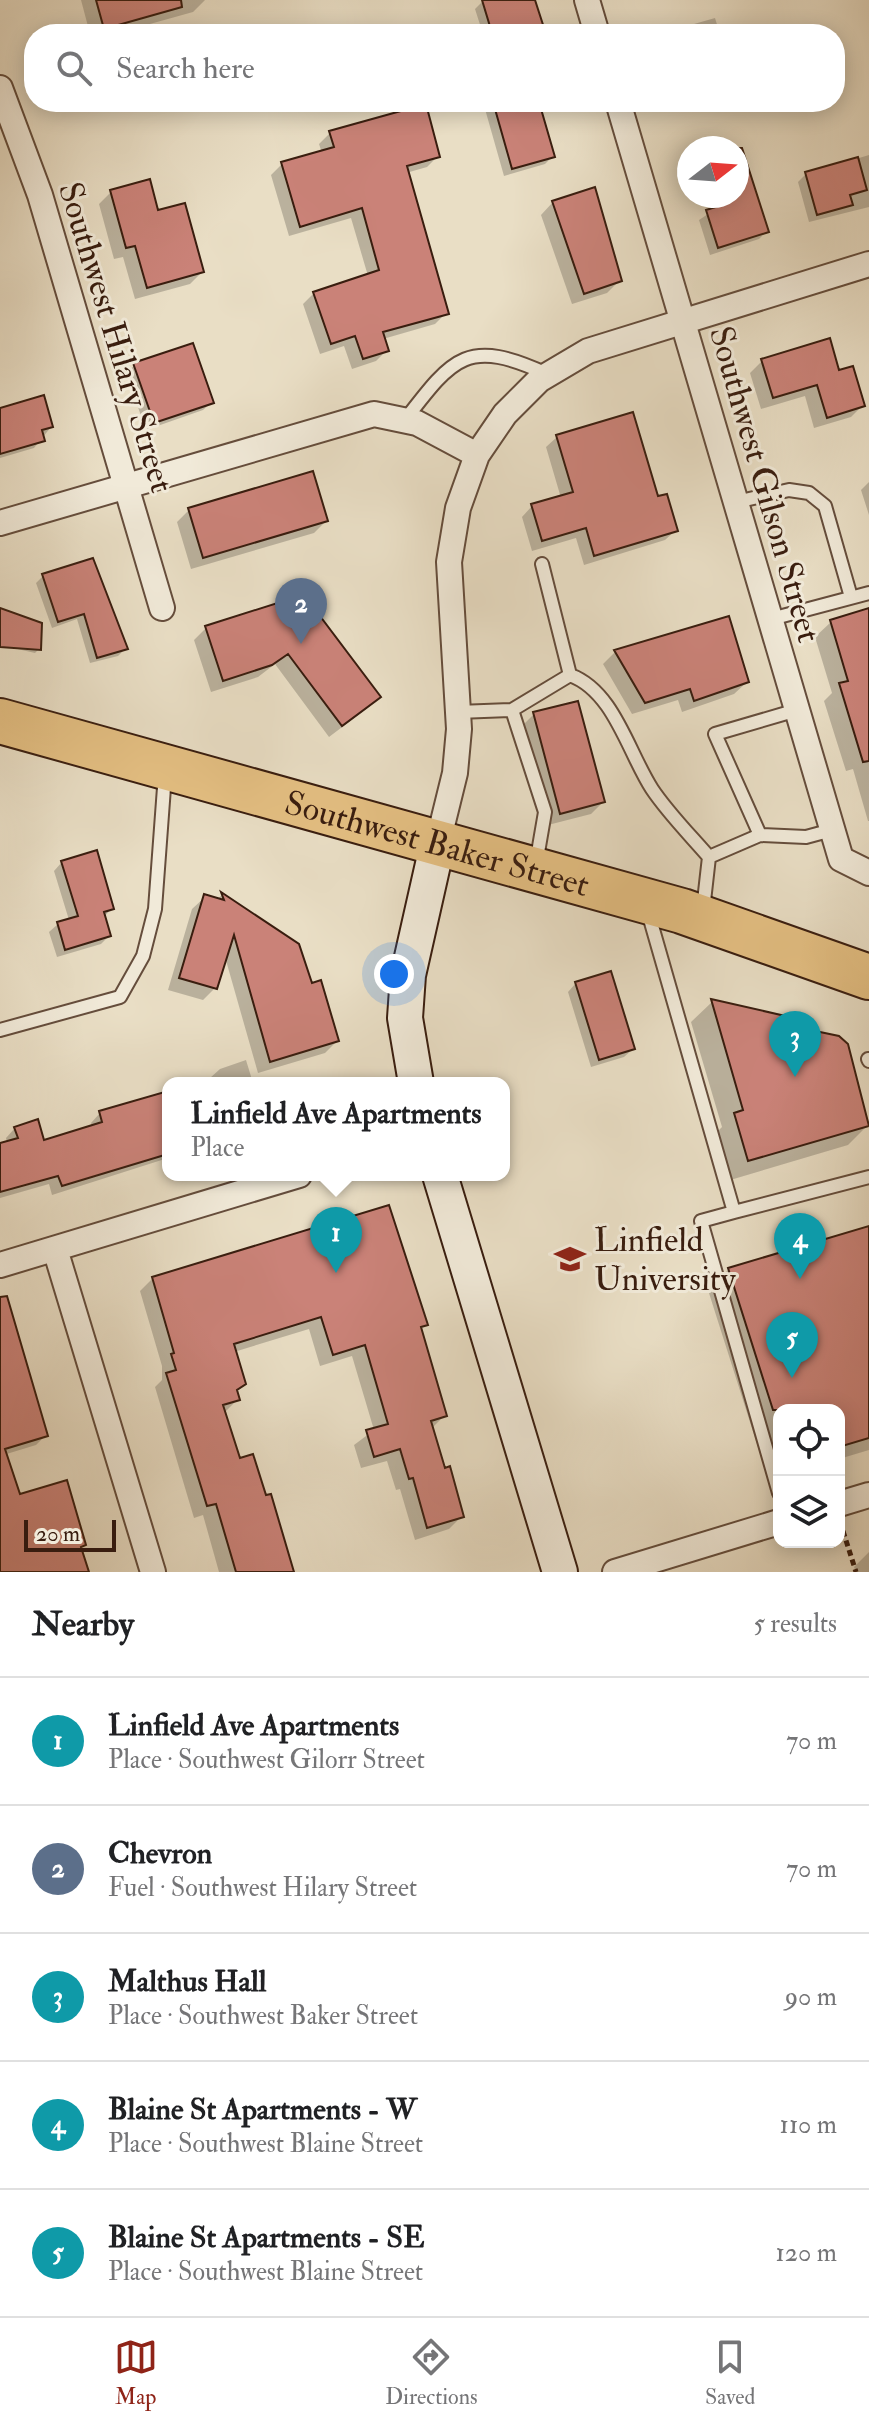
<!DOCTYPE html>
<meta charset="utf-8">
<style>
:root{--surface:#fff;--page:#f6f6f6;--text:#202124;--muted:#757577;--line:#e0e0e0;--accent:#8f2418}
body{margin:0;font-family:"IM FELL Double Pica",serif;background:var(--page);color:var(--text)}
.controls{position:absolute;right:24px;bottom:24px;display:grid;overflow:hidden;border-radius:16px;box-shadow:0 4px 20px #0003}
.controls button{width:72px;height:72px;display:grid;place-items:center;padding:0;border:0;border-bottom:2px solid var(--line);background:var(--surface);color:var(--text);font:40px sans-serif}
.compass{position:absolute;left:677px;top:136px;width:72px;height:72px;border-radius:50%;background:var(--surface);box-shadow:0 4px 20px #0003;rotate:73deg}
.scale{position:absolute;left:24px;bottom:20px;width:92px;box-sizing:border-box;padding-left:8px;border:4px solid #391d0f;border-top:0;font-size:22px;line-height:28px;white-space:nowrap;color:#391d0f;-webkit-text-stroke:6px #f1ead9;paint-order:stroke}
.you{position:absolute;left:394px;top:974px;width:28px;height:28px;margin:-20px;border:6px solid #fff;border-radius:50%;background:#1a73e8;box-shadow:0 0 0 12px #1a73e833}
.badge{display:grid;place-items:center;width:52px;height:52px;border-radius:50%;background:var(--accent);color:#fff;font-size:26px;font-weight:700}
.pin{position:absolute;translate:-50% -66px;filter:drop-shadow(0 2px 4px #0008)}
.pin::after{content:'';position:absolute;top:42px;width:28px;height:24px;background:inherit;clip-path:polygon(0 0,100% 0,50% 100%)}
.popup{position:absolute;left:162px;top:1077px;width:348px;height:104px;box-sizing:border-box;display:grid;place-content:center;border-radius:16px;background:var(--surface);filter:drop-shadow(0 2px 6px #0005);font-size:26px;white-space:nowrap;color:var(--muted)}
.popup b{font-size:30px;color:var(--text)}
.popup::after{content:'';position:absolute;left:50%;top:100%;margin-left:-16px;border:16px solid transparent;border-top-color:var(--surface)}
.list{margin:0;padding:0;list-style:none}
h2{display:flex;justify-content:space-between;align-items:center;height:104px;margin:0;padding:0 32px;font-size:34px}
h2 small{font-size:26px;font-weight:400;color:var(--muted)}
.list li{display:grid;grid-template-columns:52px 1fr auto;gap:24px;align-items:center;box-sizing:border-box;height:128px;padding:0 32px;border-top:2px solid var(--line)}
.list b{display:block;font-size:30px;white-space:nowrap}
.list p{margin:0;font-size:26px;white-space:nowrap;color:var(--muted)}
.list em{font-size:26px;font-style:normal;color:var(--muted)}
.icon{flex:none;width:44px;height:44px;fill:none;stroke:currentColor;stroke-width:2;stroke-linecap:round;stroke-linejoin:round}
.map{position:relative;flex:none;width:869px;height:1572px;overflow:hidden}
.search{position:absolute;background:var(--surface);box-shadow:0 4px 20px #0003;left:24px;right:24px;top:24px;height:88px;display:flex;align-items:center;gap:20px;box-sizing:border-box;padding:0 28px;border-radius:32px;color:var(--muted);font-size:30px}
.sheet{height:744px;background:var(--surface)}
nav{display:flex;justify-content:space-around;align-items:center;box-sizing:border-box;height:112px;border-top:2px solid var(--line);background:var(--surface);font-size:22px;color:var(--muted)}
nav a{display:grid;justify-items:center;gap:4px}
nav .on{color:var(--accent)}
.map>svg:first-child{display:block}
</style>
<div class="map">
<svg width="869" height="1572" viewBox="0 0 869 1572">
<rect width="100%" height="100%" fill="#e9dec5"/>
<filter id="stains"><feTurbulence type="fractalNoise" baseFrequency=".0025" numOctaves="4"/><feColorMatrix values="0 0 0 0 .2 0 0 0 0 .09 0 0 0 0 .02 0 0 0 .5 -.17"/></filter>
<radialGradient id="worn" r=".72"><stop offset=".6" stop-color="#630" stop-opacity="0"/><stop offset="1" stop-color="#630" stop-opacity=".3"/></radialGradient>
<path fill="#0003" d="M81,0H205L193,12L114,34H90Z
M533,0L544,34H483L475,9L483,1Z
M715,18L720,34H674L680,28Z
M483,102H537L553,156L545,164L504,176Z
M330,133L438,156L427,167L406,173L446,313L435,324L383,339L387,350L376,361L352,369L344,346L320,354L303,304L314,293L368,276L351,218L289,236L271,175L282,164L322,153L319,144Z
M869,155V207L809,222L798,182L806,174Z
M747,160L767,231L759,239L710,255L699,220L714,210L710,196H737V163Z
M111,192L157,213L202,272L190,284L135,299L123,257L114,259L99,204Z
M553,202L619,281L607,293L572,304L541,215Z
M762,361L838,372L863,405L851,417L814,428L805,396L761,409L750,373Z
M135,365L212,402L203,410L146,430L126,373Z
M0,410L51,427L34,448L0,458Z
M557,437L656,499L676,530L665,540L584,565L576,538L532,551L522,517L532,506L561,498L546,447Z
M869,482V515L861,490Z
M189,510L326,521L314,533L191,569L177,522Z
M43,576L125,649L118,656L90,663L77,619L52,628L36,583Z
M312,609L378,697L366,709L329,737L275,664L258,677L211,692L194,640L206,628Z
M0,610L39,649L35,653L0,645Z
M869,610V821H868L853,769L846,771L824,701L832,693L815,637L831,622Z
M615,652L747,682L734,694L682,712L678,700L632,714L603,664Z
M534,714L603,802L591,814L548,825L522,726Z
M62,862L112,908L104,917L109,936L101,944L57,957L49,932L58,924L69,920L54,871Z
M222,895L297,946L337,1041L325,1053L258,1073L225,957L215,988L203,1000L168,990L192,909L205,897L216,900Z
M576,983L633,1049L624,1057L591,1067L568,992Z
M712,1002L788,1018L789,1028L846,1045L869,1124L848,1145L727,1181L714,1135L722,1127L691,1022Z
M246,1060L253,1083H212L210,1078L220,1069Z
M168,1093V1158L52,1195L49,1184L0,1198V1145L7,1143L6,1138L15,1128L43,1142L92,1127L91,1123L100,1113Z
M869,1228V1450L839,1459V1410H779V1479L769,1482L708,1290L729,1269Z
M153,1278L425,1325L420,1330L445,1415L431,1429L462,1516L449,1529L415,1540L400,1489L396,1490L387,1461L361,1468L354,1445L374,1430L352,1356L320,1366L309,1329L234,1352L243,1384L236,1392L238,1399L224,1413L239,1461L292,1572H219L203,1515L194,1518L155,1387L162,1380V1366L140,1291Z
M0,1338L46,1435L36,1445L0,1456Z
M869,1552V1572H856L854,1567Z"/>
<path fill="#ca8278" stroke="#391d0f" stroke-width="2" d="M96,0H181L182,7L104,29Z
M482,0H535L546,34H513L511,28L492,33Z
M493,102H539L555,157L512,169Z
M426,104L440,157L407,166L449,314L383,332L389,351L363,359L355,336L331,344L313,292L379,270L362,208L300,227L281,162L334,147L329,131Z
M737,148H742L769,232L718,248L706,210L722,205L720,196H737Z
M858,157L867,190L850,195L853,205L817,215L805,172Z
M150,179L158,210L185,203L204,272L147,288L135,246L126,248L110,190Z
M595,187L622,281L584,294L552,201Z
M830,338L839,370L853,366L865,406L827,418L817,385L773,398L761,359Z
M193,343L214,403L154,423L133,363Z
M44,395L53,427L42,430L45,441L0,454V408Z
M633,412L658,496L667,494L678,531L594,556L586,528L542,541L531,504L573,492L556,435Z
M313,471L328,521L203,558L188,508Z
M93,558L128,649L97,658L84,614L58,622L42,574Z
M309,593L314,608L381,697L342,726L288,654L272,665L223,681L205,626Z
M0,608L42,623L41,650L0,647Z
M869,608V761L863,762L839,683L848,681L830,620Z
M729,616L749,682L694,701L690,689L645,703L614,650Z
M578,701L605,802L560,814L533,712Z
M97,850L114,909L104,912L111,936L65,950L57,922L78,916L61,861Z
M221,892L299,944L312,983L321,980L339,1041L270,1062L234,935L217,989L179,978L204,894L224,900Z
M611,971L635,1049L599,1060L575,982Z
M711,999L790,1017L791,1026L839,1036L848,1044L869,1126L748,1161L734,1113L743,1110Z
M168,1091V1154L62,1186L58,1176L0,1192V1143L18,1138L14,1127L38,1119L44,1140L102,1122L99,1111Z
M389,1205L428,1325L421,1327L447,1416L431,1421L445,1468L450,1466L464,1517L427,1528L413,1478L409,1479L400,1449L374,1457L366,1430L388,1424L365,1345L333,1355L321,1317L234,1344L246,1384L237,1390L240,1400L223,1405L240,1458L253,1454L266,1495L271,1494L294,1572H236L216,1504L207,1506L166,1373L176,1370L171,1354L174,1353L152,1277Z
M869,1226V1438L839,1447V1410H773L728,1268Z
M7,1296L48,1436L5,1449L20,1494L67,1480L86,1545L81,1547L89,1572H0V1297Z"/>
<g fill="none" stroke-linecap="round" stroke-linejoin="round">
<defs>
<path id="lane" d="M405,420C454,356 468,338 547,374
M736,502L789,490L809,493L825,506L851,597
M542,564L570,675C614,691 628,752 652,789C668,813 690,835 709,857L703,910
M771,619L869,593
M512,710L545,812L536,864
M458,712L512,710L570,675
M760,835L715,734L797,710
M709,857L760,835L806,837L832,830
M648,912L734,1212L869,1177
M0,1030L120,997L143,956L155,909L165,774
M868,1059L869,1061
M734,1212L701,1221L779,1493"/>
<path id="street" d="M587,0L597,34
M0,88L40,195L162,608
M618,102L841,859L869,873
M0,523L374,414L417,423L477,455
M438,842L455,773L459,729L449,562L458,508L477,455L505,414L539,380L588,351L869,264
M55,1249L153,1572
M0,1265L299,1175
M839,1504L869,1495
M615,1572L779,1522"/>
<path id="secondary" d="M416,1083L405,1018L408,975L438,842
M440,1175L560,1572"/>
<g id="highway">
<path id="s1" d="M0,721L682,911L869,977"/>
</g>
</defs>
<use href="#lane" stroke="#654d3c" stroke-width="16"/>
<use href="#street" stroke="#654d3c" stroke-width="28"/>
<use href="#secondary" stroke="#391d0f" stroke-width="38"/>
<use href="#highway" stroke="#391d0f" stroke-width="48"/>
<path stroke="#391d0f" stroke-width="5" stroke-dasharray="6 4" stroke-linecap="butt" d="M843,1531L856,1572"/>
<use href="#lane" stroke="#f1ead9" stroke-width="12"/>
<use href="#street" stroke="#f1ead9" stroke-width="24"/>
<use href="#secondary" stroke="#f1ead9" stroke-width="34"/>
<use href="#highway" stroke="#e4bf82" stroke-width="44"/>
</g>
<defs>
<symbol id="university-bare" viewBox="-9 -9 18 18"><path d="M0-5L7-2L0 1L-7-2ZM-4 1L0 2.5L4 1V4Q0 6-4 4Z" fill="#8f2418" stroke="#f1ead9" stroke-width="2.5" paint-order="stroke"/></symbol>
</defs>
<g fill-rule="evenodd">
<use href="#university-bare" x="548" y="1237" width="44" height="44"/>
</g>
<g text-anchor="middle" stroke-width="6" stroke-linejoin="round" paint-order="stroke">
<g font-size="34" fill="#391d0f" stroke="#f1ead9">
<text transform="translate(117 337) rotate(73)" y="12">Southwest Hilary Street</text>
<text transform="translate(766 484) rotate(74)" y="12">Southwest Gilson Street</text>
<text dy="12" stroke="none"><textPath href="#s1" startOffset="454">Southwest Baker Street</textPath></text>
</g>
<g font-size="34" fill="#391d0f" stroke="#f1ead9" text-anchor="start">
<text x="594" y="1251">Linfield<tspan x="594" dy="39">University</tspan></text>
</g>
</g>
<rect width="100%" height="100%" filter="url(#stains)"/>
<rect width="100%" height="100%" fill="url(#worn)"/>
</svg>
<div class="controls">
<button><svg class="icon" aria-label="locate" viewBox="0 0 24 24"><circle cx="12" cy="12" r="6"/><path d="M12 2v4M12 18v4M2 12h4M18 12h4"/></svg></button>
<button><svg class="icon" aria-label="layers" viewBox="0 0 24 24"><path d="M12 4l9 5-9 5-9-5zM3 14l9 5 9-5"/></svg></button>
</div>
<svg class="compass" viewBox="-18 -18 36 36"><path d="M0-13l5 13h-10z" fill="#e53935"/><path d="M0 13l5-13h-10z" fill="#757577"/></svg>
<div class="scale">20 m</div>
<div class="you"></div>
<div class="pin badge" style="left:336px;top:1273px;background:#0f9aa8">1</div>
<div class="popup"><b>Linfield Ave Apartments</b>Place</div>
<div class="pin badge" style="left:301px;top:644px;background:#5c6f8a">2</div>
<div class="pin badge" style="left:795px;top:1077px;background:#0f9aa8">3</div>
<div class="pin badge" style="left:800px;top:1279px;background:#0f9aa8">4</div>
<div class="pin badge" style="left:792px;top:1378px;background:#0f9aa8">5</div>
<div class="search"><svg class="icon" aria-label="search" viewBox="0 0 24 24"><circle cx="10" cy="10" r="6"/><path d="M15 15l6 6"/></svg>Search here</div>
</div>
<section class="sheet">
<h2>Nearby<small>5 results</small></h2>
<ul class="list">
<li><span class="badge" style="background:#0f9aa8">1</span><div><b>Linfield Ave Apartments</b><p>Place · Southwest Gilorr Street</p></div><em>70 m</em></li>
<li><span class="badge" style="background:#5c6f8a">2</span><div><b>Chevron</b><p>Fuel · Southwest Hilary Street</p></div><em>70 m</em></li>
<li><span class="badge" style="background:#0f9aa8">3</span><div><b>Malthus Hall</b><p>Place · Southwest Baker Street</p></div><em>90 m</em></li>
<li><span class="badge" style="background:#0f9aa8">4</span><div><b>Blaine St Apartments - W</b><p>Place · Southwest Blaine Street</p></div><em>110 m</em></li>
<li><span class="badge" style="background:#0f9aa8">5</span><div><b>Blaine St Apartments - SE</b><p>Place · Southwest Blaine Street</p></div><em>120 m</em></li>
</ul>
</section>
<nav>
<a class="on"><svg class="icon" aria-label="map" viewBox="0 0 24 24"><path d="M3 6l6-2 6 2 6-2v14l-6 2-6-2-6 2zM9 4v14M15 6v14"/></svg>Map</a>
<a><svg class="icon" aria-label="directions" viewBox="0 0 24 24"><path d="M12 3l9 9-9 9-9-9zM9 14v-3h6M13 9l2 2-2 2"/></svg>Directions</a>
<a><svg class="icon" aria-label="saved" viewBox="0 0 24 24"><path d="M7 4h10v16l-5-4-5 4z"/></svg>Saved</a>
</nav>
